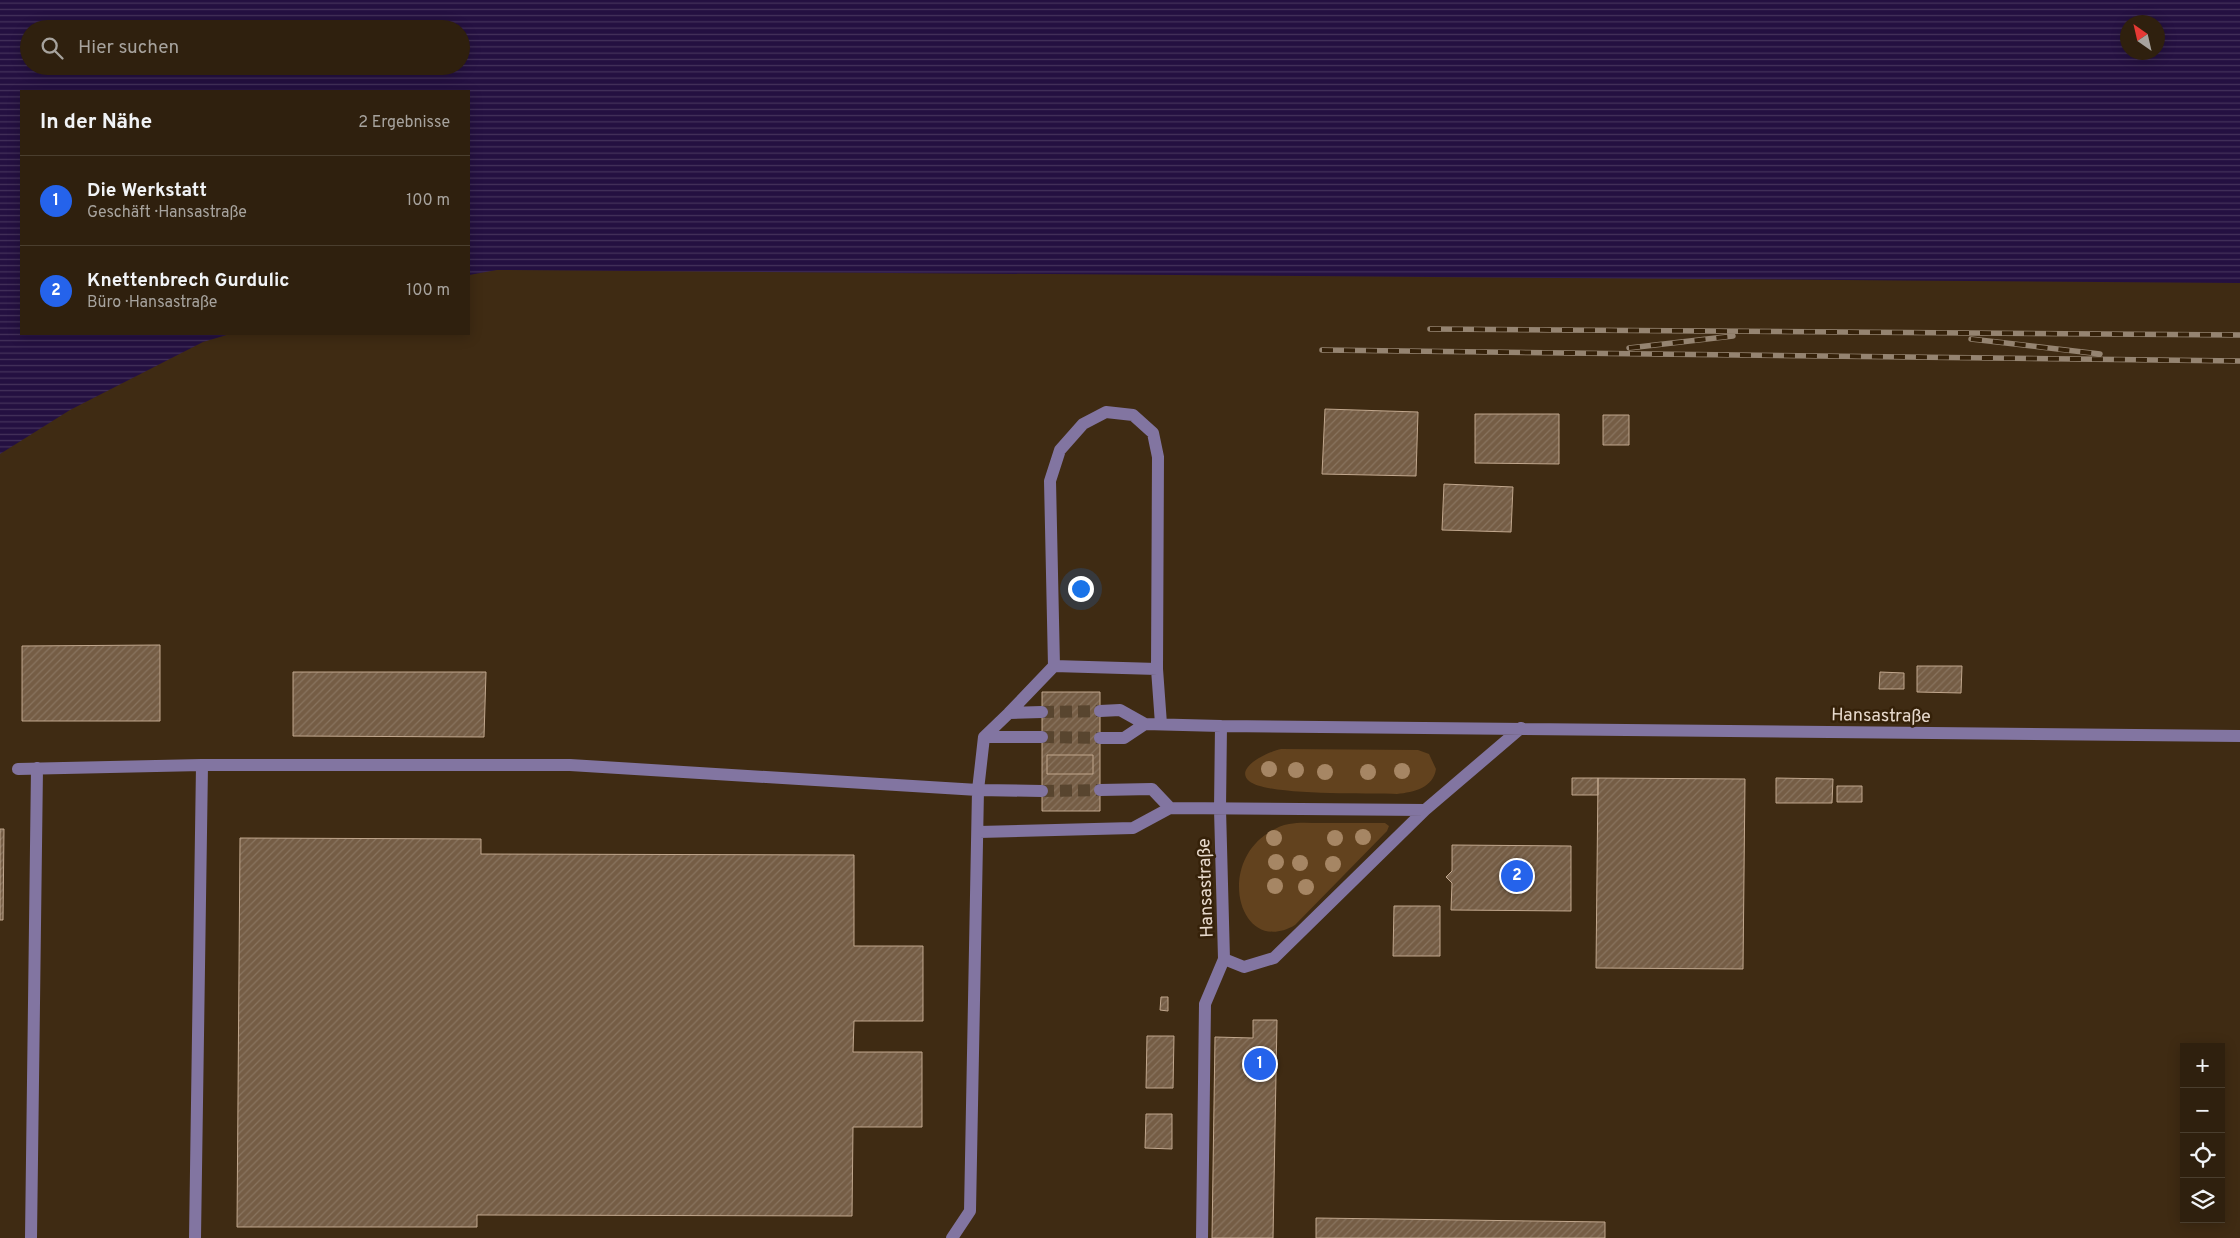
<!DOCTYPE html>
<html lang="de">
<meta charset="utf-8">
<style>
:root{--surface:#2f200e;--page:#372817;--text:#f1f3f6;--muted:#a7a39e;--line:#4a3e2e;--accent:#2563eb}
body{margin:0;font-family:Overpass,sans-serif;background:var(--page);color:var(--text)}
.controls{position:absolute;right:15px;bottom:15px;display:grid;overflow:hidden;border-radius:0px;box-shadow:0 2px 12px #0003}
.controls button{width:45px;height:45px;display:grid;place-items:center;padding:0;border:0;border-bottom:1px solid var(--line);background:var(--surface);color:var(--text);font:25px sans-serif}
.compass{position:absolute;left:2120px;top:15px;width:45px;height:45px;border-radius:50%;background:var(--surface);box-shadow:0 2px 12px #0003;rotate:326deg}
.you{position:absolute;left:1080px;top:588px;width:18px;height:18px;margin:-12px;border:4px solid #fff;border-radius:50%;background:#1a73e8;box-shadow:0 0 0 8px #1a73e833}
.badge{display:grid;place-items:center;width:32px;height:32px;border-radius:50%;background:var(--accent);color:#fff;font-size:16px;font-weight:700}
.pin{position:absolute;translate:-50% -50%;border:2px solid #fff;box-shadow:0 1px 5px #0006}
.list{margin:0;padding:0;list-style:none}
h2{display:flex;justify-content:space-between;align-items:center;height:65px;margin:0;padding:0 20px;font-size:21px}
h2 small{font-size:16px;font-weight:400;color:var(--muted)}
.list li{display:grid;grid-template-columns:32px 1fr auto;gap:15px;align-items:center;box-sizing:border-box;height:90px;padding:0 20px;border-top:1px solid var(--line)}
.list b{display:block;font-size:19px;white-space:nowrap}
.list p{margin:0;font-size:16px;white-space:nowrap;color:var(--muted)}
.list em{font-size:16px;font-style:normal;color:var(--muted)}
.icon{flex:none;width:28px;height:28px;fill:none;stroke:currentColor;stroke-width:2;stroke-linecap:round;stroke-linejoin:round}
.map{position:relative;flex:none;width:2240px;height:1238px;overflow:hidden}
.search{position:absolute;background:var(--surface);box-shadow:0 2px 12px #0003;left:20px;top:20px;width:450px;height:55px;display:flex;align-items:center;gap:12px;box-sizing:border-box;padding:0 18px;border-radius:28px;color:var(--muted);font-size:19px}
.panel{position:absolute;background:var(--surface);box-shadow:0 2px 12px #0003;left:20px;top:90px;width:450px;height:245px;border-radius:0px}
.map>svg:first-child{display:block}
</style>
<div class="map">
<svg width="2240" height="1238" viewBox="0 0 2240 1238">
<defs>
<pattern id="water-rules" width="6" height="5" patternUnits="userSpaceOnUse" patternTransform="scale(1.25)"><rect width="6" height="5" fill="#241041"/><path d="M0 2.5h6" fill="none" stroke="#44325b"/></pattern>
<pattern id="building-hatch" width="6" height="6" patternUnits="userSpaceOnUse" patternTransform="scale(1.25)"><rect width="6" height="6" fill="#755d45"/><path d="M-1 1l2-2M0 6l6-6M5 7l2-2" fill="none" stroke="#89745f"/></pattern>
</defs>
<rect width="100%" height="100%" fill="#3f2b13"/>
<path fill="#62421e" d="M1281,749L1418,750L1429,754L1436,769C1433,788 1414,792 1397,794C1370,793 1266,796 1249,781C1233,767 1271,751 1281,749Z
M1385,823L1389,826L1387,831L1295,925C1241,957 1215,867 1268,833C1274,829 1282,825 1289,824C1299,822 1310,823 1320,823C1341,823 1363,823 1385,823Z"/>
<path fill="url(#water-rules)" fill-rule="evenodd" d="M0,0H2240V283L497,270L469,275V91H21V334H230L203,342L70,410L0,454ZM2128,22H2158V52H2128ZM29,29H461V66H29Z"/>
<path fill="url(#building-hatch)" stroke="#c1a78d" d="M1325,409L1418,412L1416,476L1322,474Z
M1475,414H1559V464L1475,463Z
M1603,415H1629V445H1603Z
M1444,484L1513,487L1511,532L1442,530Z
M160,645V721H22V646Z
M1917,666H1962L1961,693L1917,692Z
M293,672H486L484,737L293,736Z
M1880,672L1904,673V689H1879Z
M1042,692H1100V811H1042Z
M1047,755H1093V774H1047Z
M1572,778H1598V795H1572Z
M1598,778L1745,779L1743,969L1596,968Z
M1776,778L1833,779L1832,803H1776Z
M1837,786H1862V802H1837Z
M0,829H4L3,920H0Z
M240,838L481,839V854L854,855V946H923V1021H854L853,1052H922V1127H853L852,1216L477,1215V1227H237Z
M1452,845L1571,846V911L1451,910L1452,883L1446,877L1452,871Z
M1394,906H1440V956H1393Z
M1161,997H1168V1011L1160,1010Z
M1253,1020H1277L1273,1238H1212L1215,1037L1253,1038Z
M1147,1036H1174L1173,1088H1146Z
M1146,1114H1172V1149L1145,1148Z
M1316,1218L1605,1222V1238H1316Z"/>
<g fill="none" stroke-linecap="round" stroke-linejoin="round">
<path stroke="#58452f" stroke-width="12" stroke-dasharray="12 6" stroke-linecap="butt" d="M1042,712L1100,711
M1042,737L1100,738
M1042,791L1100,790"/>
<path stroke="#8275a1" stroke-width="12" d="M1157,669L1161,724
M1100,711L1120,710L1145,724L1221,726
M1009,713L1054,666L1157,669L1158,457L1153,433L1133,415L1106,412L1083,424L1060,450L1050,481L1054,666
M984,737H1042
M1100,738H1124L1145,724
M18,769L202,765H570L978,790L970,1211L952,1238
M1100,790L1152,789L1170,808
M1042,791L978,790L984,737L1009,713L1042,712
M979,832L1133,828L1170,808L1425,810
M1224,959L1244,967L1274,958L1425,810L1521,728
M31,1238L37,768
M195,1238L202,765
M1202,1238L1205,1004L1224,959L1220,809L1221,726L2240,736"/>
<defs>
<path id="rail" d="M1430,329L2240,335
M1971,339L2100,354
M1629,348L1733,336
M1322,350L2240,361"/>
</defs>
<use href="#rail" stroke="#958471" stroke-width="5.5"/>
<use href="#rail" stroke="#352109" stroke-width="4" stroke-dasharray="11" stroke-linecap="butt"/>
</g>
<g fill="#a68664">
<circle cx="1269" cy="769" r="8"/>
<circle cx="1296" cy="770" r="8"/>
<circle cx="1402" cy="771" r="8"/>
<circle cx="1325" cy="772" r="8"/>
<circle cx="1368" cy="772" r="8"/>
<circle cx="1363" cy="837" r="8"/>
<circle cx="1274" cy="838" r="8"/>
<circle cx="1335" cy="838" r="8"/>
<circle cx="1276" cy="862" r="8"/>
<circle cx="1300" cy="863" r="8"/>
<circle cx="1333" cy="864" r="8"/>
<circle cx="1275" cy="886" r="8"/>
<circle cx="1306" cy="887" r="8"/>
</g>
<g text-anchor="middle" stroke-width="5" stroke-linejoin="round" paint-order="stroke">
<g font-size="18" fill="#e7d9cc" stroke="#352109">
<text transform="translate(1881 715) rotate(1)" y="6">Hansastraße</text>
<text transform="translate(1205 888) rotate(-92)" y="6">Hansastraße</text>
</g>
</g>
</svg>
<div class="controls">
<button>+</button>
<button>−</button>
<button><svg class="icon" aria-label="locate" viewBox="0 0 24 24"><circle cx="12" cy="12" r="6"/><path d="M12 2v4M12 18v4M2 12h4M18 12h4"/></svg></button>
<button><svg class="icon" aria-label="layers" viewBox="0 0 24 24"><path d="M12 4l9 5-9 5-9-5zM3 14l9 5 9-5"/></svg></button>
</div>
<svg class="compass" viewBox="-18 -18 36 36"><path d="M0-13l5 13h-10z" fill="#e53935"/><path d="M0 13l5-13h-10z" fill="#a7a39e"/></svg>
<div class="you"></div>
<div class="pin badge" style="left:1260px;top:1064px">1</div>
<div class="pin badge" style="left:1517px;top:876px">2</div>
<div class="search"><svg class="icon" aria-label="search" viewBox="0 0 24 24"><circle cx="10" cy="10" r="6"/><path d="M15 15l6 6"/></svg>Hier suchen</div>
<section class="panel">
<h2>In der Nähe<small>2 Ergebnisse</small></h2>
<ul class="list">
<li><span class="badge">1</span><div><b>Die Werkstatt</b><p>Geschäft · Hansastraße</p></div><em>100 m</em></li>
<li><span class="badge">2</span><div><b>Knettenbrech Gurdulic</b><p>Büro · Hansastraße</p></div><em>100 m</em></li>
</ul>
</section>
</div>
